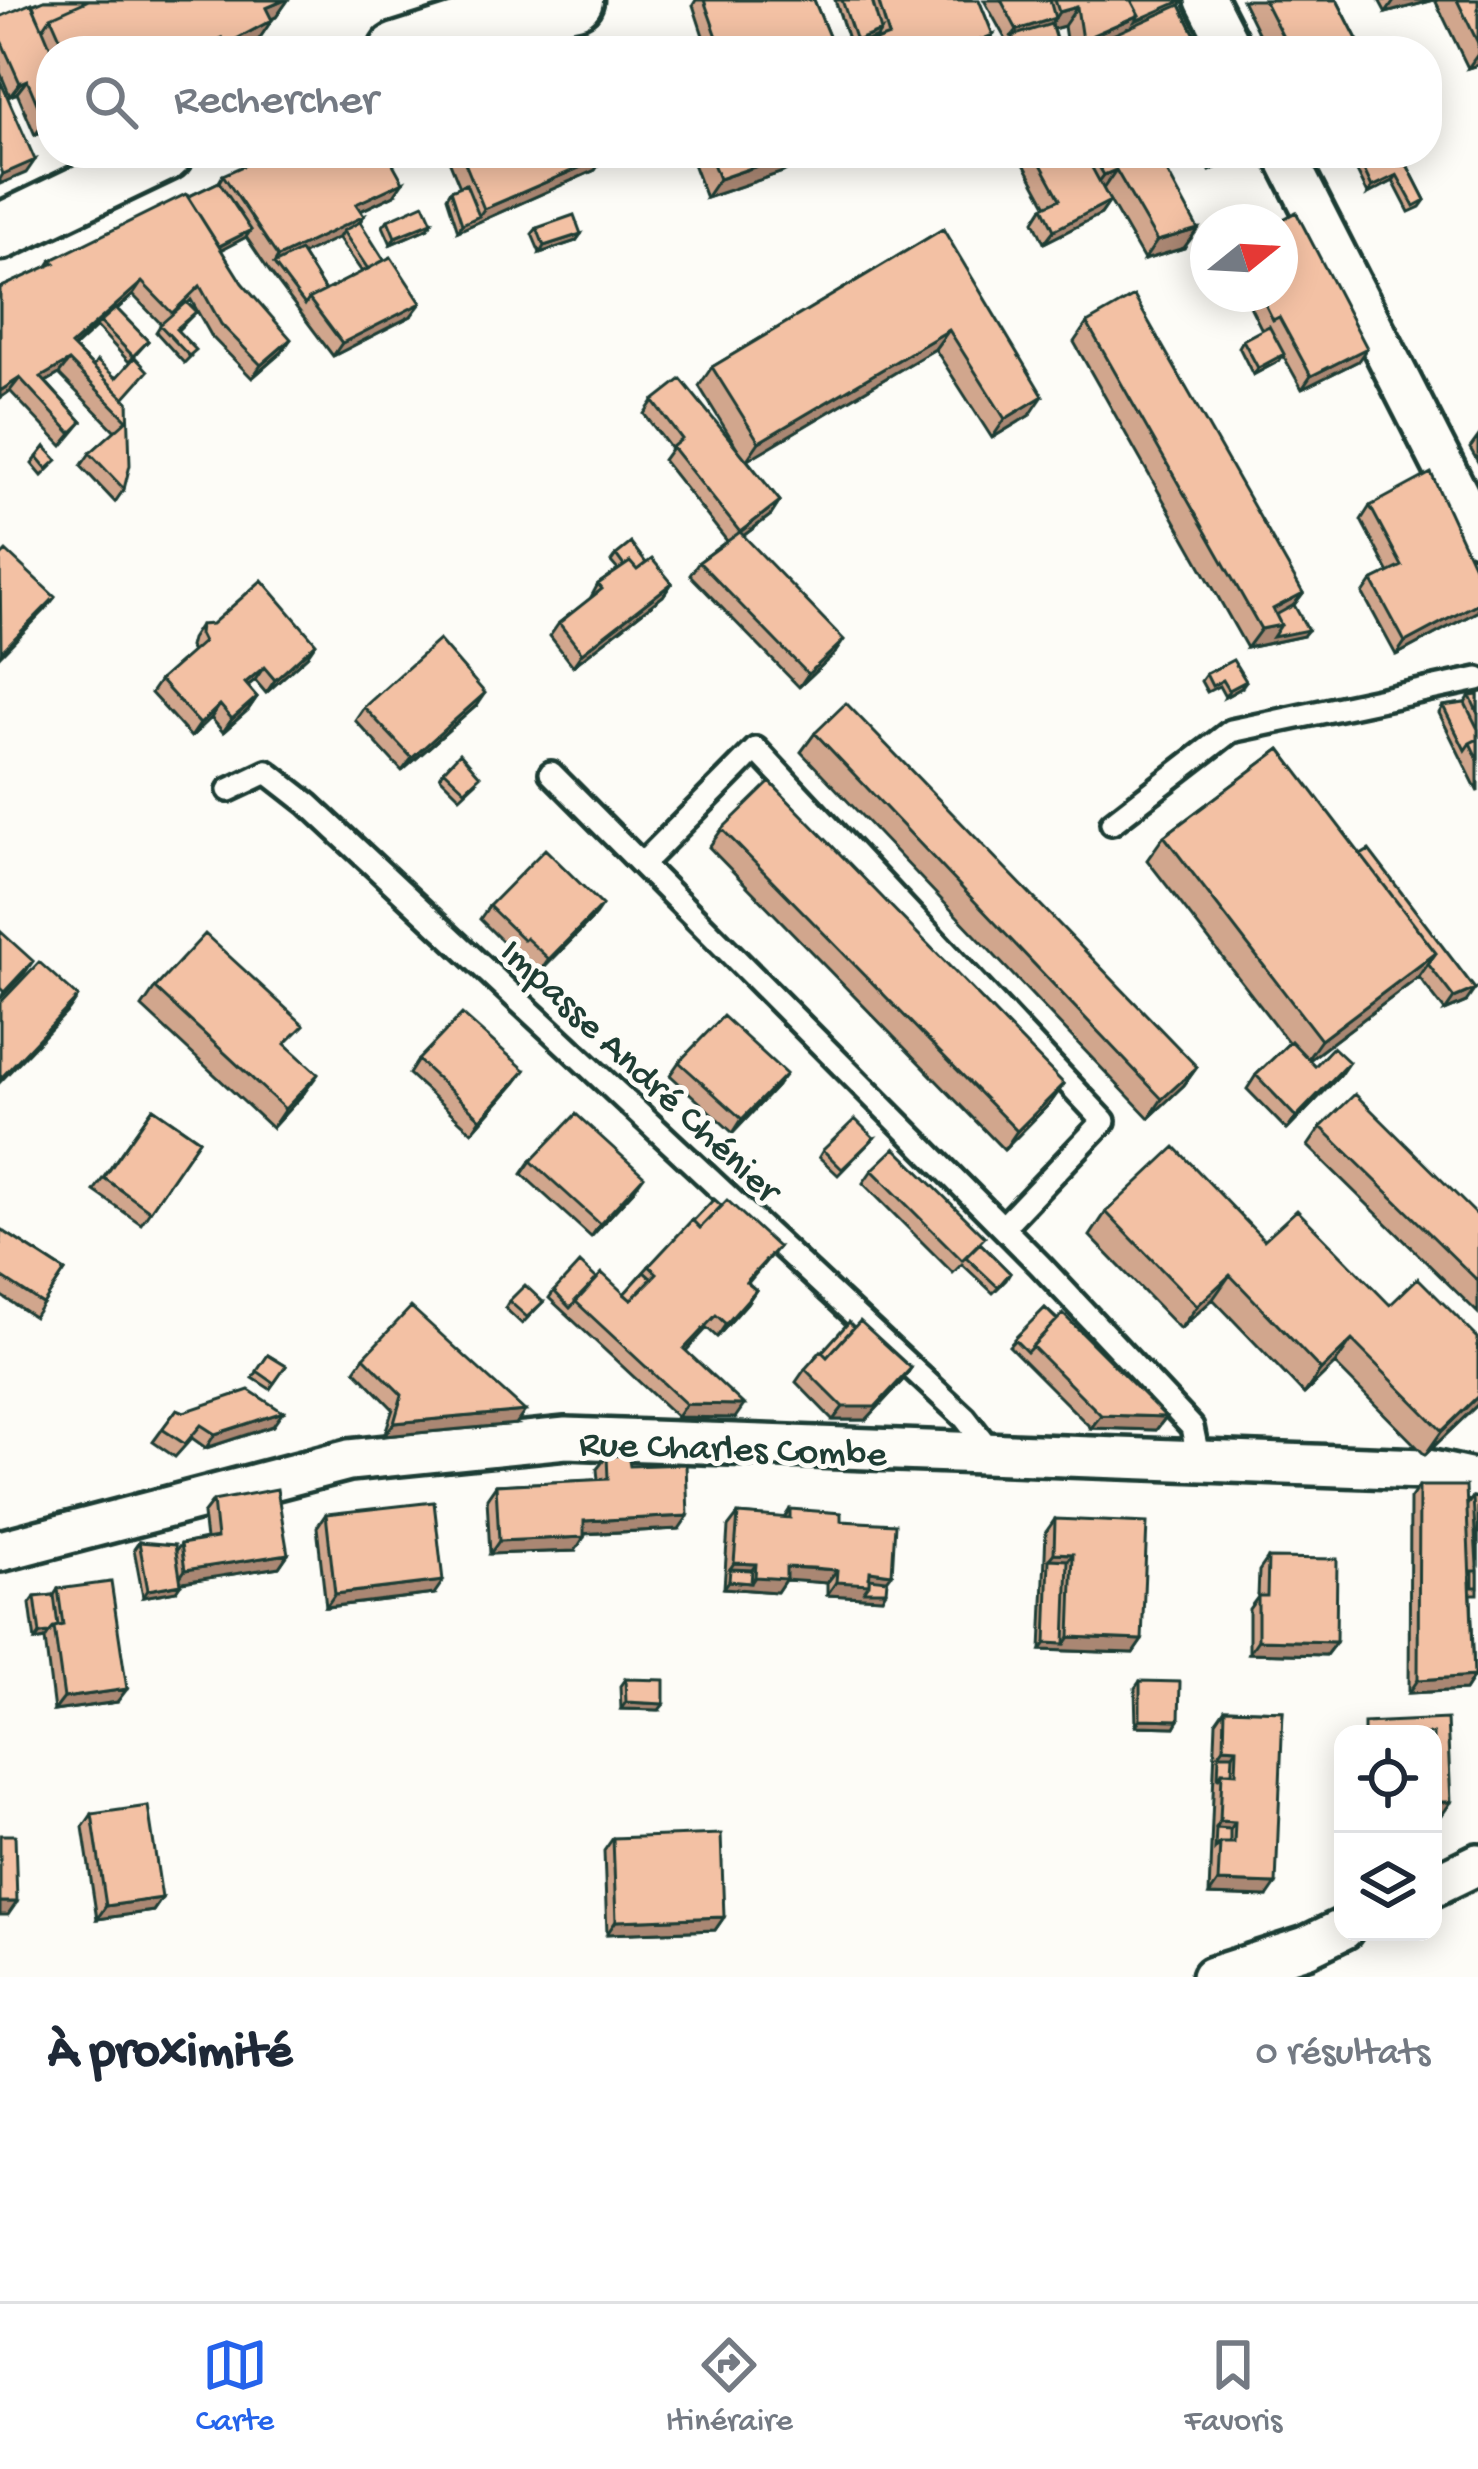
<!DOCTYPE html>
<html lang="fr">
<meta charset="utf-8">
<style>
:root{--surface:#fff;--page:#f6f6f7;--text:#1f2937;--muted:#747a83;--line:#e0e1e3;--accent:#2563eb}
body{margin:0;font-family:"Gochi Hand",sans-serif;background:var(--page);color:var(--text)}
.controls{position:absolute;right:36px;bottom:36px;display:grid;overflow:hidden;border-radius:24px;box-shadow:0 6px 30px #0003}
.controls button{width:108px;height:108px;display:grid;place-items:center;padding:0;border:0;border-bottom:3px solid var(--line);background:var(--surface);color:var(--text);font:60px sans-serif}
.compass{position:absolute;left:1190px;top:204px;width:108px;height:108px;border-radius:50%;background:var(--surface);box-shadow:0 6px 30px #0003;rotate:72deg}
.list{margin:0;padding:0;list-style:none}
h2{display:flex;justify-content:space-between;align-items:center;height:156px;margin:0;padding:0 48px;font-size:51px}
h2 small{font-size:39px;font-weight:400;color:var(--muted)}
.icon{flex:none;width:66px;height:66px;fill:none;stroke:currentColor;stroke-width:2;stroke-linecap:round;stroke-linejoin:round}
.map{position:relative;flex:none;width:1478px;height:1977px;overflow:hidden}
.search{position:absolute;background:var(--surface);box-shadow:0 6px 30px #0003;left:36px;right:36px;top:36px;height:132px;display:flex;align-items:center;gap:30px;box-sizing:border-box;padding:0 42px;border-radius:48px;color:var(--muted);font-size:45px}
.sheet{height:324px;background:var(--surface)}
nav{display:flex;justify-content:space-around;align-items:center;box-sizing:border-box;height:168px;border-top:3px solid var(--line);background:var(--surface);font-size:33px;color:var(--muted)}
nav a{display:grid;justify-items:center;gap:6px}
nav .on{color:var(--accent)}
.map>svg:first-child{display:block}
</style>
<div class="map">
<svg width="1478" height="1977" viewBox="0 0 1478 1977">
<rect width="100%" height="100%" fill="#fdfcf7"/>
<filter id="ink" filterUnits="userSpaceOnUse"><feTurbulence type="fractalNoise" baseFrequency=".00833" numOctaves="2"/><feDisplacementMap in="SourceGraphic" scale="24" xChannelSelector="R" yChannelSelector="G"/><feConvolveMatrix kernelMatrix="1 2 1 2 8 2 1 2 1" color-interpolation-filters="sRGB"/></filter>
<g filter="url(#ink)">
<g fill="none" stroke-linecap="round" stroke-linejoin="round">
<defs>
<path id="lane" d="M551,773L1040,1265L1192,1427L1199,1461
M229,790L267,772L308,804L965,1418L992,1453
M1112,823L1231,731L1478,679
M642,864L756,749L1104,1121L1003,1227"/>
<path id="street" d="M1206,0L1232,51
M1284,153L1478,534
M0,1551L349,1460L566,1438L1423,1469L1478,1481
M1433,1886L1478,1864
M1212,1977L1306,1947L1343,1929"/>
<path id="secondary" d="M397,51L520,12L575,0
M0,232L165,153"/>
</defs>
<use href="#lane" stroke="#1f3d34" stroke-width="30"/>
<use href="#street" stroke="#1f3d34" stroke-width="48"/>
<use href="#secondary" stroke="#1f3d34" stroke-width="63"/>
<use href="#lane" stroke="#fdfcf7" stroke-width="21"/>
<use href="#street" stroke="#fdfcf7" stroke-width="39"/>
<use href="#secondary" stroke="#fdfcf7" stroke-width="54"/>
</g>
<path fill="#d1a68d" stroke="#1f3d34" stroke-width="3" fill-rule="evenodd" d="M44,0H288L276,17L272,19L259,39L236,51H51V151L42,131L35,135L17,93L10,96L0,72V17Z
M696,0H814L835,51H708L693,5Z
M835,0H979L993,35L984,48L976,51H848L877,40L876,38L851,48Z
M984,0H1184L1180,5L1200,45L1196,51H1012ZM1064,26L1067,46L1059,50L1053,29Z
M1242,0H1337L1363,51H1267Z
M1379,0H1434L1386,13Z
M1435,0H1478V65L1468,68Z
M446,153H602L604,157L595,170L458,231L447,197L451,190L460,187Z
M689,153H814L783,172L706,198Z
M1018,153H1157L1184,248L1144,260L1110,201L1101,214L1044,243L1034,221L1043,207L1047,206Z
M1201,153H1244L1210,171Z
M1348,153H1401L1425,200L1420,207L1409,212L1393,181L1368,194Z
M223,175L394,195L361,211L360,222L411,316L333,356L269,271L246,237L221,250L282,352L252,378L212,337L191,300L188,303L196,312L177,331L191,356L184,363L156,332L161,324L133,295L117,309L148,341L129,362L97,327L74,348L128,402L124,489L115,502L81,466L90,453L115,431L59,374L46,382L82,422L62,446L10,391L0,398V288L48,266L52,260L219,182ZM338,237L362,272L325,291L302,254Z
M388,220L432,222L428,228L391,244L383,226Z
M537,228L581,234L576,241L540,253L532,234Z
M943,229L1030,415L992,438L935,349L747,460L780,501L771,515L743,536L835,653L799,687L690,575L699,562L727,541L663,460L671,449L644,414L653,401L739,451L699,386L712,367Z
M1244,294H1280L1358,361L1302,389L1283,355L1279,361L1253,375L1239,347L1243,340L1262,330Z
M1087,323L1303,593L1294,605L1303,636L1247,648L1074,342Z
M1478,437V462L1470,448Z
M45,447L52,466L42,476L32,464Z
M1370,506L1478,575V611L1396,655L1363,594L1372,581L1389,573L1361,520Z
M616,555L646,563L672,583L663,596L573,666L550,636L559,623L590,599L598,584L618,570L611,562Z
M200,625L307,656L266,693L255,680L247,686L257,697L248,710L223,732L211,718L191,737L151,693L160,680L192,652L189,647L191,639Z
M1206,674L1241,688L1225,697L1219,686L1207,692L1201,681Z
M1478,695V792L1439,713L1443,706L1465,703L1470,696Z
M476,706L402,771L355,720L364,707Z
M815,733L1197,1067L1184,1085L1149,1118L801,752Z
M1280,749L1466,1002L1445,1011L1419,977L1309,1060L1315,1066L1340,1075L1287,1130L1247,1089L1256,1075L1289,1043L1147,860L1164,836Z
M444,770L476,782L460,797L440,777Z
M722,829L1064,1084L1051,1102L1004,1150L709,847Z
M489,906L593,918L540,972L517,951L514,953L480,919Z
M155,988L288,1047L304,1093L272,1128L142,1007Z
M418,1060L525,1070L515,1083L472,1132L409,1074Z
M679,1062L776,1087L733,1133L670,1075Z
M153,1108L199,1140L141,1224L94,1191Z
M1321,1127L1478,1216V1313L1308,1146Z
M874,1138L838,1175L819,1157L823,1150Z
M531,1161L634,1190L591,1237L522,1174Z
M872,1170L980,1243L1010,1273L1006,1280L993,1293L962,1264L953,1273L863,1183Z
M1106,1212L1264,1240L1390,1305L1478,1338V1404L1425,1455L1335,1364L1304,1394L1213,1299L1180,1329L1090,1236Z
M0,1229L65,1271L34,1317L0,1295Z
M778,1247L748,1283L756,1290L747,1303L717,1337L707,1328L686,1351L735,1418L677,1417L549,1298L554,1291L597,1279L624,1294L649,1266Z
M509,1301L543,1302L522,1324L505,1308Z
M1045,1308L1166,1417L1156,1430L1091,1428L1009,1346Z
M268,1355L286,1366L270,1389L253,1378Z
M364,1357L516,1424L384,1436L393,1409L355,1370Z
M911,1368L902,1381L866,1420H833L796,1382L805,1369Z
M177,1409L184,1412L273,1426L206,1448L192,1438L175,1457L153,1442Z
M607,1456L630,1466L679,1529L584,1534V1537L575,1551L490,1554L487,1498L496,1485L598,1480L597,1469Z
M1419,1486L1467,1505L1473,1497L1478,1498V1594H1471L1474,1676L1465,1690L1409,1693L1410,1499Z
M213,1501L288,1554L279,1567L181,1582L176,1591L143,1597L134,1549L139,1542L176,1551L181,1544L206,1539L203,1514Z
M790,1509L841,1521L887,1580L882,1598L827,1595V1583L804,1581L785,1580L777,1592L724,1588L728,1527L738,1514L784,1518Z
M326,1514L434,1594L326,1607L317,1527Z
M1055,1519L1142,1640L1133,1653L1041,1650L1046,1532Z
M1268,1558L1336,1642L1326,1655L1249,1653V1609L1258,1597L1259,1571Z
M58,1589L117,1702L54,1711L45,1639L35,1641L30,1604L35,1597L54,1595Z
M625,1679L659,1710L621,1709L620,1686Z
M1140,1681L1179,1720L1175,1727L1136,1726L1135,1688Z
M1225,1709L1283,1711L1267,1897L1209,1895L1216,1722Z
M92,1814L162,1898L153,1911L97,1919L83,1827Z
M613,1838L724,1917L715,1930L607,1934L604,1851Z"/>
<path fill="#aa8773" stroke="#1f3d34" stroke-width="3" d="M285,0H288L276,17L253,27L266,8Z
M1184,0L1176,12L1087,51L1093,35L1139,15Z
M1395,0H1434L1386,13Z
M1077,7L1064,26L1046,31L1059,12Z
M1055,18L1046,31L1012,36L1017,30Z
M272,20L259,39L236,51H220L225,45Z
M881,31L877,37L851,48L856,41Z
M993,35L984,48L976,51H954Z
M222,38L213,51H198L201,48Z
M1478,54V65L1468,68Z
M27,80L17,93L10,96L20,83Z
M51,118L42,131L35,135L45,122Z
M795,153H814L783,172L706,198L719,179Z
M1236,153H1244L1210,171L1215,165Z
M604,157L595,170L458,231L462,224L479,216L484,209Z
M35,160L26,173L0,184V179L3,174Z
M1116,170L1103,189L1090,194L1104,175Z
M1397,175L1393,181L1368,194L1372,187Z
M403,182L394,195L347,217L356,204Z
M1110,201L1101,214L1044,243L1054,230Z
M364,216L355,229L343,231L339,237L276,267L274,264L278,257Z
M432,222L428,228L391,244L395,237Z
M1198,229L1184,248L1144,260L1157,241Z
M251,230L246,237L208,257L213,250Z
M581,234L576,241L540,253L544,246Z
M142,282L133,295L101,323L100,322L62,358L71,345Z
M421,303L411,316L333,356L342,343Z
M949,330L935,349L746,461L759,442Z
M291,339L282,352L252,378L261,365Z
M1367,348L1358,361L1302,389L1311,376Z
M1284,354L1279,361L1253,375L1258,368Z
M69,361L59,374L32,390L41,377Z
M20,378L10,391L0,398V391Z
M1043,396L1030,415L992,438L1005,419Z
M780,501L771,515L731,545L740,532Z
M672,583L663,596L573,666L582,653Z
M1303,593L1289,611L1264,621L1273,609Z
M55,597L45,610L0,656L1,652Z
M1478,603V611L1396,655L1405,642Z
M1281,625L1308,630L1303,636L1247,648L1261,629Z
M844,640L835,653L799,687L808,674Z
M316,643L307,656L266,693L275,680Z
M264,667L255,680L235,696L245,683Z
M1246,681L1241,688L1225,697L1229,690Z
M485,693L476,706L402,771L412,758Z
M257,697L248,710L223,732L232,719Z
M220,705L211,718L191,737L200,724Z
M602,905L593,918L540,972L549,959Z
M1436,953L1419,977L1304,1064L1321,1040Z
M33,961L24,974L0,999L4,992Z
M1475,989L1466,1002L1445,1011L1454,998Z
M78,997L69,1010L0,1082V1079Z
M1349,1062L1340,1075L1287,1130L1296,1117Z
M1197,1067L1184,1085L1149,1118L1162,1099Z
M525,1070L515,1083L472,1132L481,1119Z
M318,1074L304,1093L272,1128L285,1109Z
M786,1074L776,1087L733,1133L742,1119Z
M1064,1084L1051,1102L1004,1150L1017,1131Z
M644,1176L634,1190L591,1237L600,1224Z
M1230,1275L1213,1299L1180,1329L1197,1306Z
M756,1290L747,1303L717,1337L726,1324Z
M1352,1340L1335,1364L1304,1394L1321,1370Z
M911,1368L902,1381L866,1420H833L843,1407Z
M1478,1396V1404L1425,1455L1442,1431Z
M686,1404L744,1405L735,1418L677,1417Z
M525,1411L516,1424L384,1436L394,1423Z
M283,1412L273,1426L206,1448L215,1434Z
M1101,1415L1166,1417L1156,1430L1091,1428Z
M688,1516L679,1529L575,1534L584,1521Z
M584,1537L575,1551L490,1554L499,1541Z
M1054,1553L1073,1554L1063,1567L1049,1559Z
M288,1554L279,1567L176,1583L185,1570Z
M734,1563L756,1564L747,1577L730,1569Z
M786,1567L837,1570L827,1583L785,1580L777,1592L724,1588L729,1581L751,1583L755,1577Z
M870,1571L892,1574L882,1587L886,1591L882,1598L827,1595L836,1582Z
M443,1581L434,1594L326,1607L335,1594Z
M181,1584L176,1591L143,1597L148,1590Z
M49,1633L45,1639L35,1641L40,1634Z
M1070,1637L1142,1640L1133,1653L1041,1650L1046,1643L1065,1644Z
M1258,1640L1336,1642L1326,1655L1249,1653Z
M1474,1676L1465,1690L1409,1693L1418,1680Z
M127,1689L117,1702L54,1711L64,1698Z
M626,1702L664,1704L659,1710L621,1709Z
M1140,1719L1179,1720L1175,1727L1136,1726Z
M1224,1747L1237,1748L1228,1761L1219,1754Z
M1433,1802H1451L1442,1815H1433Z
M1220,1821L1235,1822L1226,1836L1216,1828Z
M1218,1882L1276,1884L1267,1897L1209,1895Z
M162,1898L153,1911L97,1919L106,1906Z
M0,1902H17L8,1915H0Z
M724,1917L715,1930L607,1934L616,1921Z"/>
<path fill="#f3c1a4" stroke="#1f3d34" stroke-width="3" d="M44,0H89L51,17L43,29L32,5Z
M89,0H285L266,8L272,20L225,45L222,38L201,48L202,51H66L51,17Z
M704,0H814L835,51H722Z
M842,0H872L881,31L856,41Z
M878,0H979L993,35L954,51H848L889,36Z
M1001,0H1050L1055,18L1017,30Z
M1055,0H1131L1139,15L1093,35L1102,51H1057L1082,40L1077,7L1059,12Z
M1131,0H1183L1135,21L1139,15Z
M1264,0H1337L1363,51H1290Z
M1457,0H1478V43Z
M32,3L52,51L51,118L45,122L27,80L20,83L0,38V17Z
M1180,5L1200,45L1187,51H1142L1138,43L1118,51H1102L1097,42Z
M1051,24L1059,50L1021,51L1012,36Z
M557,41L561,51H530Z
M0,80L35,160L3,174L0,166Z
M272,153H387L403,182L356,204L364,216L278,257L223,175Z
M461,153H602L604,157L484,209Z
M709,153H795L719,179Z
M1035,153H1084L1110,201L1054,230L1043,207L1060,199Z
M1091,153H1157L1198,229L1157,241L1116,170L1104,175Z
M1209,153H1236L1215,165Z
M1356,153H1401L1425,200L1414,206L1397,175L1372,187Z
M219,182L251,230L219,246L188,197Z
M466,184L479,216L462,224L451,190Z
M186,194L242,283L291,339L261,365L221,324L200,286L172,313L142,282L71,345L128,402L130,465L124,489L90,453L127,420L69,361L41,377L82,422L71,433L20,378L0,391V288L55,263L52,260Z
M424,204L432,222L395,237L388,220Z
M1296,212L1367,348L1311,376L1279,317L1273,320L1260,294H1280V222H1278Z
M574,215L581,234L544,246L537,228Z
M360,222L384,260L368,269L343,231Z
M943,229L1043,396L1005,419L949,330L759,442L712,367Z
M300,251L325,291L309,299L305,305L274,264Z
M391,257L421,303L342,343L309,299Z
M1134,296L1303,593L1273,609L1281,625L1261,629L1087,323Z
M186,302L196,312L176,329L196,350L189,356L160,325Z
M116,308L148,341L133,356L100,322Z
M1269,326L1284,354L1258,368L1243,340Z
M135,357L148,371L124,398L93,367L97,361L116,378Z
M681,379L780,501L740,532L844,640L808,674L699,562L740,532L672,447L682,439L653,401Z
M45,447L57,460L47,469L37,457Z
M1431,473L1478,575V603L1405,642L1372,581L1402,566L1370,506Z
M631,543L646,563L637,570L630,562L624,566L616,555Z
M6,551L55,597L1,652L0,557Z
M652,559L672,583L582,653L559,623L602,589L598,584L630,562L637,570Z
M262,580L316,643L275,680L264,667L245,683L257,697L232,719L220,705L200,724L160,680L203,642L199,634L200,625L212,624Z
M1294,605L1308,630L1273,637L1281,625L1276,615Z
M439,640L485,693L412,758L364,707Z
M1233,660L1246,681L1229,690L1223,680L1212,686L1206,674Z
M1478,695V714L1470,696Z
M846,703L1197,1067L1162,1099L815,733Z
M1465,703L1478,729V739L1470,743L1465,750L1443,706Z
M1478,739V760L1470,743Z
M1280,749L1436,953L1321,1040L1164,836Z
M460,753L480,776L465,790L444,770Z
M770,782L1064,1084L1017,1131L722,829Z
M545,849L602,905L549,959L526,938L524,940L489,906Z
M1369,850L1475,989L1454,998L1428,964L1436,953L1361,855Z
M0,931L33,961L4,992L0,988Z
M205,934L304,1025L285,1044L318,1074L285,1109L155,988Z
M39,962L78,997L0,1079V1003Z
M462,1014L525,1070L481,1119L418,1060Z
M723,1016L786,1074L742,1119L679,1062Z
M1291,1041L1315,1066L1333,1047L1349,1062L1296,1117L1256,1075Z
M1355,1094L1478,1216V1281L1321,1127Z
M153,1108L199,1140L150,1211L104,1178Z
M576,1114L644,1176L600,1224L531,1161Z
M855,1119L874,1138L842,1169L823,1150Z
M1175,1147L1264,1240L1297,1210L1390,1305L1418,1278L1478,1338V1396L1442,1431L1352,1340L1321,1370L1230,1275L1197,1306L1106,1212Z
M895,1148L985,1237L962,1260L872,1170Z
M714,1199L722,1206L700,1228L693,1221Z
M727,1200L778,1247L746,1282L756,1290L726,1324L716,1315L684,1349L744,1405L686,1404L575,1301L602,1273L631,1300L657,1273L649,1266L692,1220L700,1228Z
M0,1229L65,1271L43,1304L0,1276Z
M980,1243L1010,1273L998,1287L966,1257Z
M580,1263L597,1279L570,1308L554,1291Z
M644,1272L652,1279L631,1300L624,1294Z
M525,1285L543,1302L527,1317L509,1301Z
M411,1307L525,1411L394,1423L402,1395L364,1357Z
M1045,1308L1057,1320L1027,1352L1014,1339Z
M1063,1314L1166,1417L1101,1415L1032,1346Z
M860,1321L911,1368L875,1407H843L805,1369L821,1351L827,1357Z
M849,1322L854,1327L827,1357L822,1352Z
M268,1355L286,1366L274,1383L257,1371Z
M249,1390L283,1412L215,1434L201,1425L185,1444L162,1429L177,1409L184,1412Z
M628,1455L630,1466L686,1464L688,1516L584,1521V1537L499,1541L496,1485L608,1479L607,1456Z
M1419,1486H1466L1474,1676L1418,1680Z
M277,1489L288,1554L185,1570L181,1544L217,1538L213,1501Z
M1473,1497L1478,1498V1565H1477Z
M434,1502L443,1581L335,1594L326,1514Z
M790,1509L841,1513V1521L895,1524L892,1574L870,1571L869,1584L836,1582L837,1570L813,1568L786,1567V1579L755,1577L756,1564L734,1563L738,1514L790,1518Z
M1055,1519L1147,1523L1142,1640L1070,1637L1073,1554L1054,1553Z
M139,1542L175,1545L181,1584L148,1590Z
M1268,1558L1337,1559L1336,1642L1258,1640V1596H1267Z
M1049,1559L1068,1560L1065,1644L1046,1643Z
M730,1569L752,1570L751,1583L729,1581Z
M1473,1571H1478V1587H1473Z
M869,1578L887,1580L886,1591H864L869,1584Z
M111,1582L127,1689L64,1698L54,1627L63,1625L58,1589Z
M54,1595L58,1626L54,1627L49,1633L40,1634L35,1597Z
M625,1679L664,1680V1704L626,1702Z
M1140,1681L1180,1682L1179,1720L1140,1719Z
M1225,1709L1283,1711L1276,1884L1218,1882L1220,1843H1234L1235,1822L1220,1821L1222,1772L1236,1773L1237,1748L1224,1747Z
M1447,1719L1451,1802H1433V1734H1364V1723Z
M1219,1754H1233L1232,1772H1222L1218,1779Z
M148,1806L162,1898L106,1906L92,1814Z
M1216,1828L1230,1829V1843H1220L1215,1849Z
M721,1834L724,1917L616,1921L613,1838Z
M0,1835H15L17,1902H0Z"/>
</g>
<g text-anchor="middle" stroke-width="10" stroke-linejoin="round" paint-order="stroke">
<g font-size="39" fill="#1f3d34" stroke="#fdfcf7">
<text transform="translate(643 1068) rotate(43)" y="14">Impasse André Chénier</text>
<text transform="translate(733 1445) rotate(2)" y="14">Rue Charles Combe</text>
</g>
</g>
</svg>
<div class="controls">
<button><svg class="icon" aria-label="locate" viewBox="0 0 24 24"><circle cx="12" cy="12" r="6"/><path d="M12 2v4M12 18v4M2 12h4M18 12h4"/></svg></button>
<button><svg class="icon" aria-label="layers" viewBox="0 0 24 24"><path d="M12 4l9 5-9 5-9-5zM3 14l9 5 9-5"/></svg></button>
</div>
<svg class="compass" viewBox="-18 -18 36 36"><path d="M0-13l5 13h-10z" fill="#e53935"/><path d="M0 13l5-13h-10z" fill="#747a83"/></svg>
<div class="search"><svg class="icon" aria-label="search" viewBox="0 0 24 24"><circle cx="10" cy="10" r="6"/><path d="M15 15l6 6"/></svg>Rechercher</div>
</div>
<section class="sheet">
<h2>À proximité<small>0 résultats</small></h2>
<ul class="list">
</ul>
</section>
<nav>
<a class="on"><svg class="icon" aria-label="map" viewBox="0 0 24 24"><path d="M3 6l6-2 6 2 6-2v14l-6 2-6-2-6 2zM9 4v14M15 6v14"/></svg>Carte</a>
<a><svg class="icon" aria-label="directions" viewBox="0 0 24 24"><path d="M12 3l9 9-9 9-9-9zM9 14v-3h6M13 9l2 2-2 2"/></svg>Itinéraire</a>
<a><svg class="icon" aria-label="saved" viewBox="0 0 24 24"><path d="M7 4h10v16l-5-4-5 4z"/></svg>Favoris</a>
</nav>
